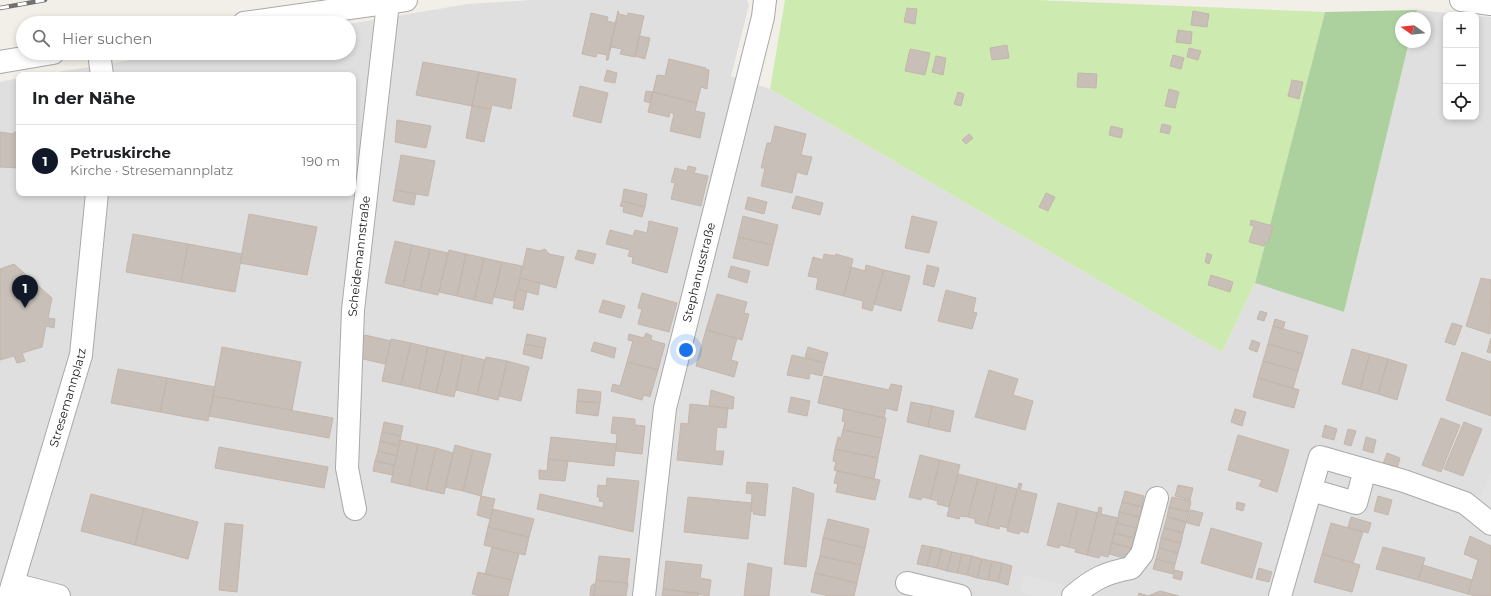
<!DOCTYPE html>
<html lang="de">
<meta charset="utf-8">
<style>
:root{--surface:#fff;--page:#f2f2f2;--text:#202124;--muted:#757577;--line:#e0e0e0;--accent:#111827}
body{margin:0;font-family:Montserrat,sans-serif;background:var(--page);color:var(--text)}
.controls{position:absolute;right:12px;top:12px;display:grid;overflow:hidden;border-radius:8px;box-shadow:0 2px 6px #0003}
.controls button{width:36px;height:36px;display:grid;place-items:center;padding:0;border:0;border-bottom:1px solid var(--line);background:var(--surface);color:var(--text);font:20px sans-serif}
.compass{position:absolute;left:1395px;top:12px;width:36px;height:36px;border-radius:50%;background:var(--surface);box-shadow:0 2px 6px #0003;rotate:285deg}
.you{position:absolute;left:686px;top:350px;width:14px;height:14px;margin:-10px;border:3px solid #fff;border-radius:50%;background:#1a73e8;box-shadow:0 0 0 6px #1a73e833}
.badge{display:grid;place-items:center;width:26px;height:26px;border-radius:50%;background:var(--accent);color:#fff;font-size:13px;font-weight:700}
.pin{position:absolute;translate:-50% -33px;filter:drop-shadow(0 1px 2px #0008)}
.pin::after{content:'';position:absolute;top:21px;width:14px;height:12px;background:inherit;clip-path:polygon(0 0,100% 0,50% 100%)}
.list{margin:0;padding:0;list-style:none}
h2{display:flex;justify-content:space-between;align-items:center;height:52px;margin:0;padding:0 16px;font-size:17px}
h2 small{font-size:13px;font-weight:400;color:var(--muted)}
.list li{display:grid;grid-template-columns:26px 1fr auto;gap:12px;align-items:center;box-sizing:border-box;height:72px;padding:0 16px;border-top:1px solid var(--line)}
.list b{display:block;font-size:15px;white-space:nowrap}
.list p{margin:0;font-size:13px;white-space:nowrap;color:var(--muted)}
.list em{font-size:13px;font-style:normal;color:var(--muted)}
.icon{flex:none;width:22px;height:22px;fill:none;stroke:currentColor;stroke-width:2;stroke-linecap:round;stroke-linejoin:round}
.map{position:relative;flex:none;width:1491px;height:596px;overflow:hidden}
.search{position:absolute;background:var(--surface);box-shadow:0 2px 6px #0003;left:16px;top:16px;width:340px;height:44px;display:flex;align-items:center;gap:10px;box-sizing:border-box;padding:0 14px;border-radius:22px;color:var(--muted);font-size:15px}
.panel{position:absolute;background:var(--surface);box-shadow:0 2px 6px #0003;left:16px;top:72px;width:340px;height:124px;border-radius:8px}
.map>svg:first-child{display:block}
</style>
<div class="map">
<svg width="1491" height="596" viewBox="0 0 1491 596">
<rect width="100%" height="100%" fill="#f2efe9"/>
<path fill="#e0dfdf" d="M531,0H747L749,5L731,76L770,89L1222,352L1255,283L1344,312L1409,42H1425V18H1415L1417,10L1469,15H1446V117H1476V16L1491,17V596H0V82L19,78V193H353V75H40L173,53H349V24L468,4Z"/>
<path fill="#cdebb0" d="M785,0H1037L1325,12L1255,283L1222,352L770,89Z"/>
<path fill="#add19e" d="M1417,10L1415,18H1401V42H1409L1344,312L1255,283L1325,12Z"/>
<path fill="#e2e2e2" d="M1491,472V511L1479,500Z
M1024,575L1067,586L1064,596H1032L1020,593Z"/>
<path fill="#c7bfb8" stroke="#c4b6ab" d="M907,8L917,9L915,24L904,22Z
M618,11L619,14L627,16L628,13L644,16L635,57L620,54L622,49L611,47L609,51Z
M1193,11L1209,14L1207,27L1191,25Z
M591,13L608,17L607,21L615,23L617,19L608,60H606L607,55L597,53L596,57L582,54Z
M1178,30L1192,32L1191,44L1176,42Z
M639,36L650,38L645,59L635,56Z
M1007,45L1009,58L992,60L990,48Z
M1189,48L1201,51L1198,60L1187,57Z
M910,49L930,53L925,75L905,71Z
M1173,55L1184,58L1181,69L1170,66Z
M936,56L946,58L943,75L932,72Z
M669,59L706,68L705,69L709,70L707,89L701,87L697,103L653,92L657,75L665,76Z
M423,62L479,72L472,106L416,95Z
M607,70L617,73L615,83L604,81Z
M479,72L516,79L511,109L492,105L491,109L472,106Z
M1078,73L1097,74L1096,88L1077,87Z
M1292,80L1303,82L1299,99L1288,96Z
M580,86L608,93L601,123L573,116Z
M1169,89L1179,92L1175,108L1165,106Z
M646,91L653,92L650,103L644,101Z
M653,92L697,103L695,111L705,113L700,138L670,131L674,114L670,112L669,117L648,112Z
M958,92L964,94L961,106L954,104Z
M472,106L491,109L484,142L466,138Z
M397,120L431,126L426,148L395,142Z
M1162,124L1171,126L1169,134L1160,132Z
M775,126L806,134L801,155L812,157L807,175L797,172L792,193L761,186L765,168H761L767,143H771Z
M1111,126L1123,129L1121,138L1109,135Z
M0,132L14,134V132L19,133V168L0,167Z
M969,134L973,138L966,144L962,140Z
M401,155L435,161L428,196L395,190Z
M688,166L696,168L694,173L708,176L701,206L671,199L675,183L671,182L675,168L687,171Z
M624,189L647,194L645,207L622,201Z
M395,190L416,194L414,205L393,201Z
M1046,193L1055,197L1048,211L1039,207Z
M796,196L823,203L820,215L792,208Z
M748,197L767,202L764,214L745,209Z
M622,201L645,207L642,217L623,212L624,207L620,206Z
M249,214L317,227L307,275L240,263Z
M743,216L778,225L773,245L738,237Z
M912,216L937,222L929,253L905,248Z
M1251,220L1273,226L1268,243L1265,242L1264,246L1249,242L1254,226L1250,225Z
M649,221L678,228L667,273L632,263L633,257L628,256L630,250L606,244L610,230L633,236L635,230L647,233Z
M133,234L188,244L181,282L126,272Z
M738,237L773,245L768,266L733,258Z
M395,241L412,245L403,287L385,283Z
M188,244L242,254L235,292L181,282Z
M412,245L430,249L420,291L403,287Z
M527,248L539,251L545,249L549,254L564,257L556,288L520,278Z
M430,249L448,253L438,295L420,291Z
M449,250L466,254L457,296L439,292Z
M578,250L596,254L593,264L575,259Z
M1207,253L1212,255L1209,264L1205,262Z
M466,254L484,258L474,300L457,296Z
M824,254L835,256L836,254L853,259L844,296L816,289L818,278L808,276L813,257L823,260Z
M484,258L502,262L492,304L474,300Z
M502,262L522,266L514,301L494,297Z
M14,264L52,298L48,318L55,319L54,328L46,326L42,347L22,353L25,361L17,363L14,356L0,360V269Z
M866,265L884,270L872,311L862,308L863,301L844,296L851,267L865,271Z
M927,265L939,268L934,287L923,284Z
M731,266L750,271L747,283L728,277Z
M884,270L910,276L901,311L874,304Z
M1211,275L1233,282L1230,292L1208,285Z
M520,278L540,283L538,295L518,289Z
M1481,278L1491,280L1490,334L1466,326Z
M517,289L527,292L523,310L513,308Z
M946,290L976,298L973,312L977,313L972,329L938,321Z
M642,293L677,303L669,332L638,324L642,309L638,308Z
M717,294L747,302L744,313L749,314L742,340L706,330Z
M603,300L625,306L621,318L599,312Z
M1260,311L1267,313L1264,321L1257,319Z
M1275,319L1285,322L1283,329L1273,326Z
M1452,323L1462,326L1455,345L1445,342Z
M1273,326L1308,336L1303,354L1268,344Z
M706,330L737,338L731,360L738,362L734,377L696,366Z
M646,333L652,336L651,340L665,344L658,370L627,362L633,341L628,340L629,334L644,338Z
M527,334L546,338L544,348L525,344Z
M365,335L391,341L385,364L359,358Z
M1491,338V353L1487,352Z
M391,339L411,343L401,385L382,381Z
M1252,340L1260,343L1257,352L1249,349Z
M594,342L616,348L614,358L591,351Z
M411,343L428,347L419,389L401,385Z
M525,344L544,348L542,359L523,354Z
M1268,344L1303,354L1298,371L1263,361Z
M222,347L301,362L292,410L213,396Z
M428,347L446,351L436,393L419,389Z
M808,347L828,353L825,363L805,357Z
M1352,349L1370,354L1360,389L1342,384Z
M446,351L463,355L454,397L436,393Z
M1462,352L1491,362V416L1446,400Z
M1370,354L1388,359L1378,394L1360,389Z
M463,355L485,360L477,395L456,390Z
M792,355L825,363L822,376L810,373L809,379L787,375Z
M486,357L507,361L498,400L477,395Z
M1388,359L1407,365L1397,400L1378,394Z
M507,361L529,367L521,401L499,396Z
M1263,361L1298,371L1293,388L1299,390L1258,378Z
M627,362L658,370L650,397L644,395L642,400L611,391L613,384L620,386Z
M118,369L167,378L160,412L111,403Z
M989,370L1018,379L1013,395L1033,401L1025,430L975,417Z
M824,376L889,390L891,384L902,386L897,411L886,408L884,418L818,403Z
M167,378L215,387L208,421L160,412Z
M1258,378L1299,390L1294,408L1253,397Z
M578,389L601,392L600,403L577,401Z
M711,390L734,397L733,409L709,406Z
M213,396L333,418L329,438L209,416Z
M791,397L810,401L807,416L788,412Z
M577,401L600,403L598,416L576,413Z
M911,402L932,406L928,427L907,422Z
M690,404L728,408L726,428L717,427L715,451H724L722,465L677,460L681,423L688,424Z
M932,406L954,411L950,432L928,427Z
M844,409L886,418L882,438L843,430L845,422L842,421Z
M1235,409L1246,412L1242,426L1231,422Z
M613,417L635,419V425L645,426L642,454L616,451L617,434L611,433Z
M1441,418L1460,425L1441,472L1422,465Z
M384,422L403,426L401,436L382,432Z
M1464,422L1482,429L1463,476L1444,469Z
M1325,425L1337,429L1334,440L1322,437Z
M1348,429L1356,431L1351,446L1344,444Z
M843,430L882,438L878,458L835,449L838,437L841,438Z
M382,432L401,436L399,446L380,441Z
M1238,435L1289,450L1277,492L1259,486L1262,480L1228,470Z
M551,437L616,444L614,466L548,459Z
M1366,437L1376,440L1373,453L1363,450Z
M400,440L418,444L409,486L391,482Z
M380,441L399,446L397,456L378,451Z
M418,444L436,448L426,490L409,486Z
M455,445L473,450L463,491L445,487Z
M219,447L328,467L324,488L215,468Z
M436,448L453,453L444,494L426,490Z
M835,449L878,458L874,479L834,470L836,462L833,461Z
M473,450L491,454L481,496L463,491Z
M378,451L397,456L394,465L375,461Z
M1387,453L1400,458L1397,469L1383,464Z
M920,455L940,460L930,499L922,497L921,500L909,497Z
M548,459L568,461L565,481L539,479V470L547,471Z
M940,460L960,465L949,507L937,504L938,501L930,499Z
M375,461L394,465L392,475L373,471Z
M837,471L880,480L875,500L836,492L838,484L834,483Z
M958,474L978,479L968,517L960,516L959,519L947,516Z
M607,478L639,481L633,532L537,509L540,494L603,508L604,502L599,501L600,497H597L598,485L606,486Z
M978,479L997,484L987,526L975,523V519L968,517Z
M747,482L768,484L765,516L753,514L754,511H751L752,494L746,493Z
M1019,483L1022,484L1020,490L1037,494L1028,533L1020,531L1019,534L1007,531Z
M997,484L1017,489L1007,528L1000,526L999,529L987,526Z
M1178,485L1193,488L1190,500L1175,496Z
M793,487L814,494L806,567L784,564Z
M1125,491L1144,496L1142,507L1122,502Z
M91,494L144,508L135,545L81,531Z
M481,496L495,499L490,519L477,515Z
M1378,496L1392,500L1388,515L1374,511Z
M688,497L752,503L748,539L684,532Z
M1172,497L1191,501L1189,512L1169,507Z
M1122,502L1142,507L1139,517L1119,512Z
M1237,502L1245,504L1243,511L1236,509Z
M1058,503L1078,508L1068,547L1060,545L1059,548L1047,545Z
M1099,507L1102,508L1101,514L1118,518L1108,557L1100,555L1099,558L1087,555Z
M1169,507L1189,512L1186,522L1167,517Z
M144,508L198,522L188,559L135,545Z
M1078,508L1098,513L1087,555L1075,552L1076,549L1068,547Z
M493,509L534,519L529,537L488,527Z
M1191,510L1203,513L1199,526L1187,523Z
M1119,512L1139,517L1136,528L1117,523Z
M1167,517L1186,522L1183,533L1164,528Z
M1351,517L1371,523L1368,533L1348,527Z
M828,519L869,529L865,548L823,538Z
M225,523L243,525L237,592L219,590Z
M1117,523L1136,528L1134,538L1114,533Z
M1331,523L1363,532L1353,563L1322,554Z
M488,527L529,537L525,555L484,545Z
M1164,528L1183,533L1181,543L1161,538Z
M1211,528L1262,543L1252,578L1201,563Z
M1114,533L1134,538L1131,548L1112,543Z
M1470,536L1491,546V596H1475L1468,594L1478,560L1464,554Z
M823,538L865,548L861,565L820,556Z
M1161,538L1181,543L1178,553L1159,548Z
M1112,543L1131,548L1128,559L1109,554Z
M922,545L932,547L927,566L917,564Z
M492,547L519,554L512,580L485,574Z
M932,547L942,549L937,568L927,566Z
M1383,547L1425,558L1418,580L1376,569Z
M1159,548L1178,553L1175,564L1156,559Z
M942,549L952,552L947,571L937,568Z
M952,552L962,554L957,573L947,571Z
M962,554L972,556L967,575L957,573Z
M1322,554L1360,565L1352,592L1314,582Z
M599,556L630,559L627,583L596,580Z
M820,556L861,565L857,583L815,573Z
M972,556L982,559L977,578L967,575Z
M982,559L992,561L988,580L977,578Z
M1156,559L1175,564L1173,574L1153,569Z
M666,561L702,565L700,578L711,580L709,596L663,589Z
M992,561L1002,563L998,582L988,580Z
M748,563L772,568L769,596H744Z
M1002,563L1012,566L1008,585L998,582Z
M1423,565L1472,580L1468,594L1418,580Z
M1259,568L1272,572L1269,582L1256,579Z
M1175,570L1183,572L1181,580L1173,578Z
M478,572L512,580L508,596H481L472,594Z
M815,573L857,583L854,596H829L811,592Z
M596,580L628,583L626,596H594Z
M593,584H595L594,596H590L591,586Z
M663,589L699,593L698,596H662Z
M1160,591L1179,596H1138L1139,593L1148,596Z"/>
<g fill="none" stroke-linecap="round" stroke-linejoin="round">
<defs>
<g id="minor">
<path d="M1461,0L1491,4"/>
<path d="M244,23L406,0"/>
<path d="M99,53L102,75"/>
<path d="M0,62L53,53"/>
<path d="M1311,490L1356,503L1365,470"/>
<path id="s1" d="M355,509L347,468L353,310L388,3"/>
<path d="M907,583L960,596"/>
<path d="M13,584L59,596"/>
<path id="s2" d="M9,596L81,355L97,193"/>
<path id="s3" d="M644,596L665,408L763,17L765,0"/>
<path d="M1073,596C1093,579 1105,573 1131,568L1142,554L1157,498"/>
<path d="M1280,596L1320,457L1404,481L1465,503L1491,524"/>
</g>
</defs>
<use href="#minor" stroke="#a9a9a9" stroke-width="24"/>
<use href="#minor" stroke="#fff" stroke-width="22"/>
<defs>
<path id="rail" d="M0,8L45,0"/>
</defs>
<use href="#rail" stroke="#707070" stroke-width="4.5"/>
<use href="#rail" stroke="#fff" stroke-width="3" stroke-dasharray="9" stroke-linecap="butt"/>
</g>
<g text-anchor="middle" stroke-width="4" stroke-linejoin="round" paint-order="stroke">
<g font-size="12" fill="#222" stroke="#fff">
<text dy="4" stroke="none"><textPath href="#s1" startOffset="254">Scheidemannstraße</textPath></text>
<text dy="4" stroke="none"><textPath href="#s3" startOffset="329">Stephanusstraße</textPath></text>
<text dy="4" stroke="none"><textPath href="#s2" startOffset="207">Stresemannplatz</textPath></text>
</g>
</g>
</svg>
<div class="controls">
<button>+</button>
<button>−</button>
<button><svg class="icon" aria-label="locate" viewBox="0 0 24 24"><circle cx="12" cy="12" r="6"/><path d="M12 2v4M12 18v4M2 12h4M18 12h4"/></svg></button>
</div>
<svg class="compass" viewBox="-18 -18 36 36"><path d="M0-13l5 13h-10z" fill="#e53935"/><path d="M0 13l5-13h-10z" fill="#757577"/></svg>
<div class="you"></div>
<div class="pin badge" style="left:25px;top:308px">1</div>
<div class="search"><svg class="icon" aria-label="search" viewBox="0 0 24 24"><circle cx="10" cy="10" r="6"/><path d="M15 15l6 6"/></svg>Hier suchen</div>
<section class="panel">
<h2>In der Nähe<small></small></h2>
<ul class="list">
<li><span class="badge">1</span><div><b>Petruskirche</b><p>Kirche · Stresemannplatz</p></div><em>190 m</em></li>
</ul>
</section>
</div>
